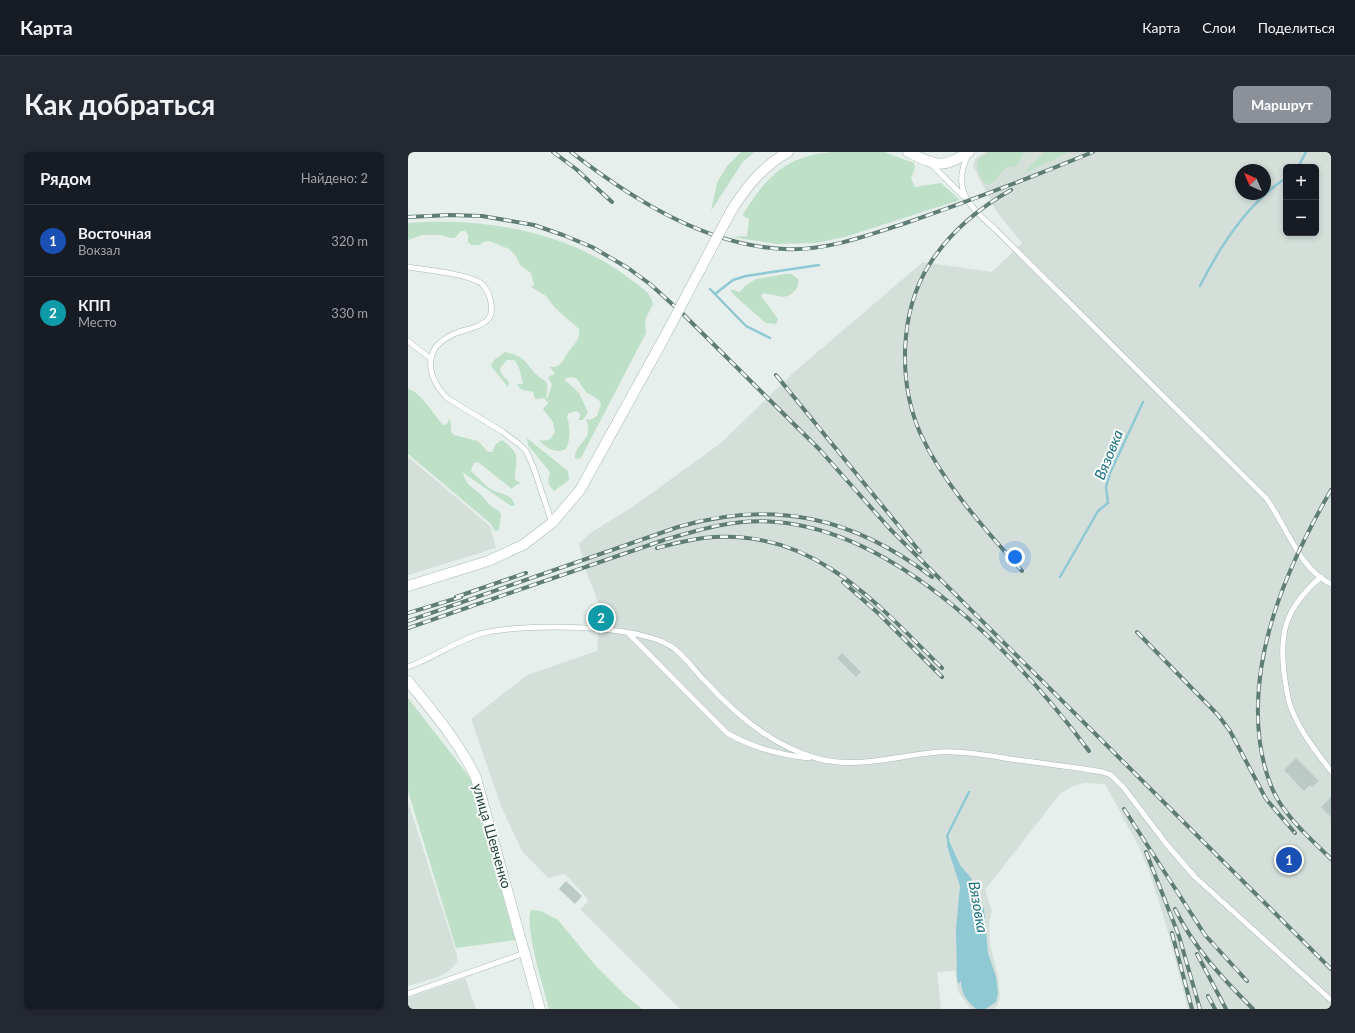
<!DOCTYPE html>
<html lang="ru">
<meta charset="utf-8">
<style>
:root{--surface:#171b24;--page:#242831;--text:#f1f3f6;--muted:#9ea1a6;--line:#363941;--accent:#8c9099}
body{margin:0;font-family:Lato,sans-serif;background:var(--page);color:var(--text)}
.controls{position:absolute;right:12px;top:12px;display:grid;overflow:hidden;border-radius:6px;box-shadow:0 2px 6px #0003}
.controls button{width:36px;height:36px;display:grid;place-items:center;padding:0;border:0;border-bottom:1px solid var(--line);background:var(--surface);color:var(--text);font:20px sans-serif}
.compass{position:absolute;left:827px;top:12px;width:36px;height:36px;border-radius:50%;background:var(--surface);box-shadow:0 2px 6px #0003;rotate:316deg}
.you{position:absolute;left:607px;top:405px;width:14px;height:14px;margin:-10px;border:3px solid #fff;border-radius:50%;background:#1a73e8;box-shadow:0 0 0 6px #1a73e833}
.badge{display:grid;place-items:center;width:26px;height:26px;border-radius:50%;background:var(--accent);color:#fff;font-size:13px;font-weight:700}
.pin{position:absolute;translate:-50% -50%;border:2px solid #fff;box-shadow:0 1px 4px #0006}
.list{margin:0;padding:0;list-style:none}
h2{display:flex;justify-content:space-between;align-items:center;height:52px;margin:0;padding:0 16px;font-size:17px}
h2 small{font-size:13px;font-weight:400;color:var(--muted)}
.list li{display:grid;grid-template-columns:26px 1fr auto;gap:12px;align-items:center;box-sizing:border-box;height:72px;padding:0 16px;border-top:1px solid var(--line)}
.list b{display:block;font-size:15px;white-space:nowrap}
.list p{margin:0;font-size:13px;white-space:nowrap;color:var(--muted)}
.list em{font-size:13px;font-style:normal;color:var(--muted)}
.map{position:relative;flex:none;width:923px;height:857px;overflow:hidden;border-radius:6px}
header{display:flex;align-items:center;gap:24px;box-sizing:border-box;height:56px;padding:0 20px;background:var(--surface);border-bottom:1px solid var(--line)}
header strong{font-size:19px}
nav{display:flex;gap:22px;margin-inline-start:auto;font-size:14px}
.intro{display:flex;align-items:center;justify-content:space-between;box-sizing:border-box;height:96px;padding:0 24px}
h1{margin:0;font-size:28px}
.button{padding:10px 18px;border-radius:6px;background:var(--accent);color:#fff;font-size:14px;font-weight:700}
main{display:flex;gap:24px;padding:0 24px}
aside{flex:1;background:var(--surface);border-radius:6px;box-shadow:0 2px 6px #0003}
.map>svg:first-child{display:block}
</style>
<header>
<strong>Карта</strong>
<nav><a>Карта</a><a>Слои</a><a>Поделиться</a></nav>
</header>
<div class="intro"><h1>Как добраться</h1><a class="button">Маршрут</a></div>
<main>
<aside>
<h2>Рядом<small>Найдено: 2</small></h2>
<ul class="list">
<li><span class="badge" style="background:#1a4fb4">1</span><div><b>Восточная</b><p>Вокзал</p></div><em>320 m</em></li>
<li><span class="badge" style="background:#0f9aa8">2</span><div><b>КПП</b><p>Место</p></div><em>330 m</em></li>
</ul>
</aside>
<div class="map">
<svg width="923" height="857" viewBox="0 0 923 857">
<rect width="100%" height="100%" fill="#e6efeb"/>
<path fill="#d4dfda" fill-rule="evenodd" d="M578,0H923V857H780L759,776L741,719L731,695L697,632L676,631L665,634L652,642L577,738L584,759L581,771L582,793L590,825L592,844L590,852L586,857H562L550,839L547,819L529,820L533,857H272L172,757L180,750L179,746L157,722L140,726L114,699L93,654L63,567L119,523L189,499L191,470L188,469V463H195L180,424L171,392L182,381L223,356L313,291L385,221L515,110L584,120L614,91L588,59L565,14L568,6ZM878,15H908V81H878ZM833,18H857V42H833Z
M0,305L82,374L88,396L0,423Z
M0,650L49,803V810L41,819L30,825L0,834Z
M57,826L68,857H0V846Z"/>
<path fill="#bfe0c8" d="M333,0H346L334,11L303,59L309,31L319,14Z
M424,0H476L506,11L507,15L503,27L507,35L533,31L552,48L437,85L408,91L368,92L324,85L339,84L341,67L335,64V62C359,24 378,4 424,0Z
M581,0H615V4L606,16L602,14C592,18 590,28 581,33C573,30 570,20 569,13L571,7Z
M636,0H661L615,22Z
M0,71C76,65 159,79 221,126C230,133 243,140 245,152L237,168L238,181L174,304L171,307L167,306C167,289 187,289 178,267L182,268L189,264L193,252L191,248L178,240L169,227L164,225L156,227L171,241L180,260L175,268H170L173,263L169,259L161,261L159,264C162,275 163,286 158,297C146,302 139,296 131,288C139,290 143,288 147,280L145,270L135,257L140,251L136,246L127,247L125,240C117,237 114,241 109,232H115C113,224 112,214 106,208H99L92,216L93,222L101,230L100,235L83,214L86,208L97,200C119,205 116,210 130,224C133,227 138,228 139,232C141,237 137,242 139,247L144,233L140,225L147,222L142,215C145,215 149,215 151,213C155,211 156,206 159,202C164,194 173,188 171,177L147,156L138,144L123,135L126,133L123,121L112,113L108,104L101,97L81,89L75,90L72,93H63L60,90V82L57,79H53L47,86H43L33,83H14L0,88Z
M378,122H384L390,127C392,136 385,143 376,145L355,141L353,144L370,167L368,172L358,171L353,167L326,143L322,137L332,140L338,133L348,127Z
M0,237C13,240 26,263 35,273L39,272L41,267L43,271V280L46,283L70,289L80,300H84L88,292L94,288C115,303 107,307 107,328L113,331L108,333L104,337L70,310L66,311L63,318L65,321C71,326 78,335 84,338C94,343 104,341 107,354H103L54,320L60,332L73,343L83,354L91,359L93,363L91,378L87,379L82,371L0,302Z
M119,286L160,319L161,328L146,339C139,333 140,328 142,320L120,293Z
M0,546L63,627L107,788L48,796L0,639Z
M123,758L133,759L150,768L187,813L218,844L234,857H141C136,837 116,774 123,758Z"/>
<path fill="#8ec9d4" d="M539,684L552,713L564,727L563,730L565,740L569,741V749L576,756L580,801L588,825L590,841L588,850L577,857H568C559,849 553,842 553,829L550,832L549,826L548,777L552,734L539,694Z"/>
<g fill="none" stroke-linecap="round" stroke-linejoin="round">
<path stroke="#8ec9d4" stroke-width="2.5" d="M890,15L898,0
M792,134C812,94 840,51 878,26
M302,137L338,174L362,186
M307,142L325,128L338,124L411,113
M652,425L690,359L700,351L698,335L702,321L735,250
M540,687L539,684L561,640"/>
</g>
<path fill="#bbcac4" d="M434,501L453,520L448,525L429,506Z
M888,606L911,629L904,635L902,633L896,639L876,618Z
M923,645V665L913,655Z
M158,729L174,744L167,752L151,737Z"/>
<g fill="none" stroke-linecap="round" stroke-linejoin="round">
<defs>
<path id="service" d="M560,3C543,38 562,55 587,77L858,346C879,374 890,416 923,432
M524,13L555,44
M0,115C16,118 63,122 74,132C79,137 82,144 83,151C84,159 84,165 77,170C68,177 56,177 46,182C14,196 18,224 39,246L95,280L111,292L118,299L125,314L144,371
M0,189L22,206
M913,425C877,456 870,481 877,528C879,540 880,552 886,563C895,583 909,601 923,619
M221,482L319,581C345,596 372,603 401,606
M0,515C25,506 46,490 72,482C112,471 234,471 267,497C279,507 288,520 298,530C328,563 364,594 408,606C448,618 491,603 531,600C555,599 579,603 602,607C633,611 664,615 695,620L703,623L716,636L760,694L787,725L923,848
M0,842L117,801"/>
<path id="minor" d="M500,0C528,13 533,18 561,0
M322,61C337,36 354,15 380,0
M0,434L80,409L115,393L144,371L172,338L256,186
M0,529C25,560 51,590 68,626L132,857"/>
</defs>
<use href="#service" stroke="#a8b8b2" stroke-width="6"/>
<use href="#minor" stroke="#a8b8b2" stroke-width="11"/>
<use href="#service" stroke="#fff" stroke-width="5"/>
<use href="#minor" stroke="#fff" stroke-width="10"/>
<defs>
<path id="rail" d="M145,0L168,17L204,50
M163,0C224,47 298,94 377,97C418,99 457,84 495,72C559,50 622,26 685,0
M603,38C571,56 541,81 521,113C491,161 490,232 513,283C537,334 577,377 614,419
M0,65L42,63L74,64L126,73L155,83L184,95L220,116L242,132L274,161L412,298L482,377L923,817
M368,223L512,400
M923,338C880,413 840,502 852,591C855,611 860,631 870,648C884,671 905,689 923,707
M249,396C268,391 287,386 306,385C408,379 468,451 534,516
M435,430L470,461L534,525
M48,445L118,421
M0,461L53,445
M0,469L270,375C365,347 445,365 524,425
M0,476L256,388C293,377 329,366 368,370C491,380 611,505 681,599
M729,480L810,563L822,579L858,647L887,681
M716,657L797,783L839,829
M738,700L771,784L792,857
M767,757C786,796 815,827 845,857
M764,781L784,857
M789,802L818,857
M800,844L807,857"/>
</defs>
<use href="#rail" stroke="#5f7d75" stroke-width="4"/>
<use href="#rail" stroke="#f7fbf9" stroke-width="2.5" stroke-dasharray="8" stroke-linecap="butt"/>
<defs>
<path id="minor-bridge" d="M256,186L322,61"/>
</defs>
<use href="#minor-bridge" stroke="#a8b8b2" stroke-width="11" stroke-linecap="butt"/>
<use href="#minor-bridge" stroke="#fff" stroke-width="10"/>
</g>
<g text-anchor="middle" stroke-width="4" stroke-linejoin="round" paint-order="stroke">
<g font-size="14" fill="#24423a" stroke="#f7fbf9">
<text transform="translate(84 684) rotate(74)" y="5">улица Шевченко</text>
</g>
<g font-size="15" font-style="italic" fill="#1c6f80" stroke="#f7fbf9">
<text transform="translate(701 303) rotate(-68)" y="5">Вязовка</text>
<text transform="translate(570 755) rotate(80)" y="5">Вязовка</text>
</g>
</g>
</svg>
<div class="controls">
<button>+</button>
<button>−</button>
</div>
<svg class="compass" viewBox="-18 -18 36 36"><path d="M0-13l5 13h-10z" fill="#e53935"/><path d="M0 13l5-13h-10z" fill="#9ea1a6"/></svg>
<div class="you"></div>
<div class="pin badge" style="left:881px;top:708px;background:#1a4fb4">1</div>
<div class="pin badge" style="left:193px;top:466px;background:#0f9aa8">2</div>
</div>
</main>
